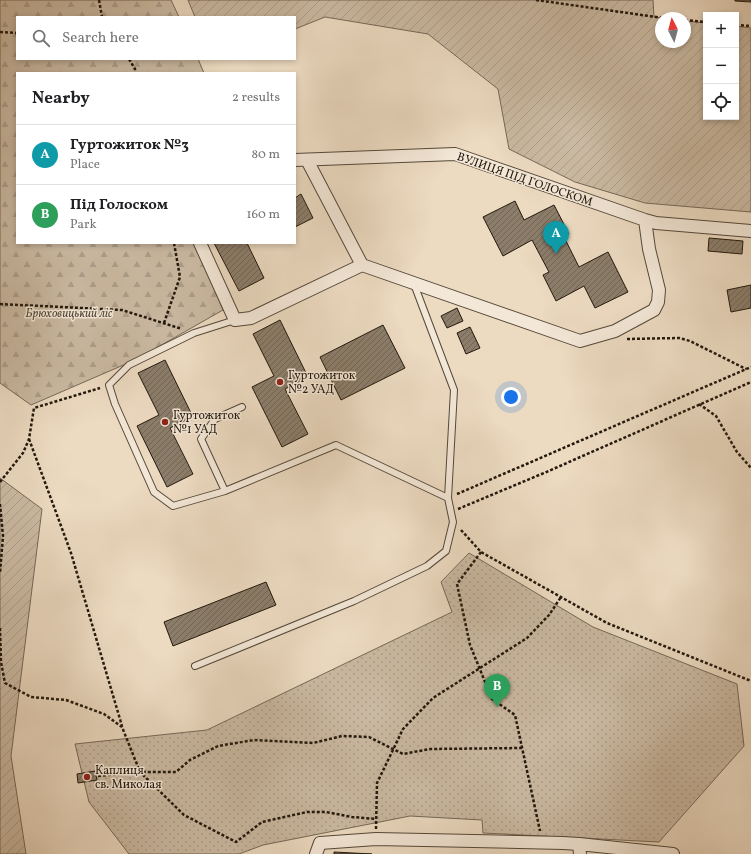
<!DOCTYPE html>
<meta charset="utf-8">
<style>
:root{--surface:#fff;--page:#f2f2f2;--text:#202124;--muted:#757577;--line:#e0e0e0;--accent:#0f766e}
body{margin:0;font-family:Vollkorn,serif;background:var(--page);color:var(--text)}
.controls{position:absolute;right:12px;top:12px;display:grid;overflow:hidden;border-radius:0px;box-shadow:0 2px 6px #0003}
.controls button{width:36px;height:36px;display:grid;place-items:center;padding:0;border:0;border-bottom:1px solid var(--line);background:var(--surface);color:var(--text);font:20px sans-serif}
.compass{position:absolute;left:655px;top:12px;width:36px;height:36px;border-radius:50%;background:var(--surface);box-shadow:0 2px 6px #0003;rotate:354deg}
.you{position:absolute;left:511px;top:397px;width:14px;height:14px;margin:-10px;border:3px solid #fff;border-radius:50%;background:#1a73e8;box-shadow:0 0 0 6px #1a73e833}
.badge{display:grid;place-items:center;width:26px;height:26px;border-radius:50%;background:var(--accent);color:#fff;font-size:13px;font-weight:700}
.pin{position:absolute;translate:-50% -33px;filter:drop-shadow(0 1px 2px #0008)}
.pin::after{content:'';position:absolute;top:21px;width:14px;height:12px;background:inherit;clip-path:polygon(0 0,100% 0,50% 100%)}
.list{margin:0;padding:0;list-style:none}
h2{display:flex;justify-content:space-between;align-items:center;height:52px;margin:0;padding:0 16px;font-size:17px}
h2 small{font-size:13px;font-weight:400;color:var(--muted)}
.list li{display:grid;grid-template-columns:26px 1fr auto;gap:12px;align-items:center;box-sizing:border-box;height:60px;padding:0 16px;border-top:1px solid var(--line)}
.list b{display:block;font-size:15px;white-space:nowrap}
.list p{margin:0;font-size:13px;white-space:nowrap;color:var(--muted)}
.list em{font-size:13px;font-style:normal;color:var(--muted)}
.icon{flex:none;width:22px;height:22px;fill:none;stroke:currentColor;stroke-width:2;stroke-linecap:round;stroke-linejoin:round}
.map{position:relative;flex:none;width:751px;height:854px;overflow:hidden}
.search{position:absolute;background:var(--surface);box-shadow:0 2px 6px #0003;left:16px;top:16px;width:280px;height:44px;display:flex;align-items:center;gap:10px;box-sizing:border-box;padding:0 14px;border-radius:0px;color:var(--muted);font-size:15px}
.panel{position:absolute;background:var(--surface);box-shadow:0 2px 6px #0003;left:16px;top:72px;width:280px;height:172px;border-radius:0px}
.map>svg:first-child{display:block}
</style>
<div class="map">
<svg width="751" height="854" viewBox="0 0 751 854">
<defs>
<pattern id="forest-firs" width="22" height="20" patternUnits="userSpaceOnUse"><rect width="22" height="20" fill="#cab9a2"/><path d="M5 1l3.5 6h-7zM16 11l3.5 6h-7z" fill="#ad9e8a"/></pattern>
<pattern id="park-dots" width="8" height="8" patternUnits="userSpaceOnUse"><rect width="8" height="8" fill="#cab9a2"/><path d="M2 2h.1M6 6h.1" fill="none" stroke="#ad9e8a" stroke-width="1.8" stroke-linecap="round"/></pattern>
<pattern id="garden-furrows" width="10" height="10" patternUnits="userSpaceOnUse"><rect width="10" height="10" fill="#cab9a2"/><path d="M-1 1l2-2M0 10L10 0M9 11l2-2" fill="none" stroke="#ad9e8a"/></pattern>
<pattern id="building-hatch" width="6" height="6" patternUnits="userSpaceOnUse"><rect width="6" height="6" fill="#8b7d6a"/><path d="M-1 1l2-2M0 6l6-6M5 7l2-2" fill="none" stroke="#716556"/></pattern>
</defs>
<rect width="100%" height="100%" fill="#ecdac1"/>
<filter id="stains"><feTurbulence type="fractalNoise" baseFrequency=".005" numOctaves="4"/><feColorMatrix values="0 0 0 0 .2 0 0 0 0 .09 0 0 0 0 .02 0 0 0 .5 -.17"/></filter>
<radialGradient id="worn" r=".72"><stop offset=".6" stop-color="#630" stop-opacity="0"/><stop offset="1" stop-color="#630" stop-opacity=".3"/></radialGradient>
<path fill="url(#forest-firs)" stroke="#766857" d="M0,0H171L179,17H17V59H198L204,73H17V243H196L223,310L135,360L31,405L0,383Z"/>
<path fill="url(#park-dots)" stroke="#766857" d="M469,553L593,627L737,684L744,746L659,842L483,833L482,820L410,816L263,845L239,854H129L89,802L75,744L207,730L452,612L441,582Z"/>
<path fill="url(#garden-furrows)" stroke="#766857" d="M188,0H653L654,17L662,18L661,42H685V21L706,23V117H736V26L751,28V212L645,203L575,182L509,149L498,89L428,34L325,17L295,29V17H195Z
M0,478L42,509L11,756L26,854H0Z"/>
<path fill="url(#building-hatch)" stroke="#22180c" d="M735,0H751V2L735,1Z
M301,194L313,218L295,227V198Z
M515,201L524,220L554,205L569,234L564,237L579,267L608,252L628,292L595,308L584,286L556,301L543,275L549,272L532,240L503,256L483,217Z
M709,238L743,241L742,254L708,251Z
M214,243H247L264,278L239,291Z
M751,285V308L731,312L727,290Z
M457,308L463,321L447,328L441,316Z
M280,320L308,377L285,389L308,434L282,447L252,387L274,376L253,334Z
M383,325L405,368L341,400L320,357Z
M470,327L480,348L466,354L457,333Z
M165,360L193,417L170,428L193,474L167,487L137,426L159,415L138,373Z
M266,582L276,605L173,646L164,622Z
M95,771L97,780L78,783L77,774Z
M334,852L372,854H334Z"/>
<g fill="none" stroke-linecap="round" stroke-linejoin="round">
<defs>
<path id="service" d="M242,407L215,419L201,439L225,491L336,445L448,498
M225,491L173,506L154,492L115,404L109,385L129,365L194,333L235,320
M195,666L354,601L427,566L446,551L453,522L448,498L454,390L414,284"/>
<path id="minor" d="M295,160L455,154L645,220L656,223L751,231
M307,160L362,265L580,341L615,331L654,310L658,302L659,290L649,249L645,220
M200,243L235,320L251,318L362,265
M579,844L673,854
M316,854L320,843L376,839L563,843L579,844L580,854"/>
</defs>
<use href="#service" stroke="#544839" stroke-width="8"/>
<use href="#minor" stroke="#544839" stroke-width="14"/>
<path stroke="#22180c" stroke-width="2.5" stroke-dasharray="3 2" stroke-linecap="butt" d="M99,0L102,17
M536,0L663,18
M685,20L706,22
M736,25L751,26
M0,32L17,33
M129,59L135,69V73
M0,304L122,310L182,329
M164,323L180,277L174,243
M627,339L679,338L690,341L746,369
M699,404L716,416L737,452L751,468
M29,439L71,553L122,726
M0,482L23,453L29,439L34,408L100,388
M457,494L751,367
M0,504L3,536L0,573
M458,509L544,473L751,382
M461,530L481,552L607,623L751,681
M481,552L457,584L470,645L492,699L515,715L540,831
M0,628L1,662L5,683L31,697L66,700L104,714L122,727L140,772L184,815L236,842L262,822L307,812H326L352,817L376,819
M98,776L140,772H176L190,760L218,746L254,740L313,743L342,736L369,737L403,754L430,749L522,748
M376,829L377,783L403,729L433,698L527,638L549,615L561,597"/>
<use href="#service" stroke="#f3e7d7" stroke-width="6"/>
<use href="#minor" stroke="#f3e7d7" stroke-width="12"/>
</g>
<g fill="#8f2418" stroke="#f3e7d7" stroke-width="1.5">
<circle cx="280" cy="382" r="4"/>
<circle cx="165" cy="422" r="4"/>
<circle cx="87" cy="777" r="4"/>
</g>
<g text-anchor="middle" stroke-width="3" stroke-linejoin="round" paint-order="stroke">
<g font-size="12" fill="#22180c" stroke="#f3e7d7">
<text transform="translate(525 179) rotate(19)" y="4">ВУЛИЦЯ ПІД ГОЛОСКОМ</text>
</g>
<g font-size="12" font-style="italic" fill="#544839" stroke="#f3e7d7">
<text x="69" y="317">Брюховицький ліс</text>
</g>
<g font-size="12" fill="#22180c" stroke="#f3e7d7" text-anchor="start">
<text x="288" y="379">Гуртожиток<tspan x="288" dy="14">№2 УАД</tspan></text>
<text x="173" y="419">Гуртожиток<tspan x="173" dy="14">№1 УАД</tspan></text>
<text x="95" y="774">Каплиця<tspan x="95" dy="14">св. Миколая</tspan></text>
</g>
</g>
<rect width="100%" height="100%" filter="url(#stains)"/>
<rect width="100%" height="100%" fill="url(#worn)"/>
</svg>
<div class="controls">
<button>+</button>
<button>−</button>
<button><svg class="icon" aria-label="locate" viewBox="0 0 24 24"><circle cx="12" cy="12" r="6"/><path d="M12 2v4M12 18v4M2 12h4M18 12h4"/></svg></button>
</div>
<svg class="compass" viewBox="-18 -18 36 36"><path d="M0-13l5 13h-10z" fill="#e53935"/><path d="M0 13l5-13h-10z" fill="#757577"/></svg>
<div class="you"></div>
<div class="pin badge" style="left:556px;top:254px;background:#0f9aa8">A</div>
<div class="pin badge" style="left:497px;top:707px;background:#2e9e5b">B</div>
<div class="search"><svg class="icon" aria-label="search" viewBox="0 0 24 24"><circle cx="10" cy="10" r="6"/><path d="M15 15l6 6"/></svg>Search here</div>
<section class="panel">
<h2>Nearby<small>2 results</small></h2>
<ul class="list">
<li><span class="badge" style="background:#0f9aa8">A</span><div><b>Гуртожиток №3</b><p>Place</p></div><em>80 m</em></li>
<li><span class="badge" style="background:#2e9e5b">B</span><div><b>Під Голоском</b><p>Park</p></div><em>160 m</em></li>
</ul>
</section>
</div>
